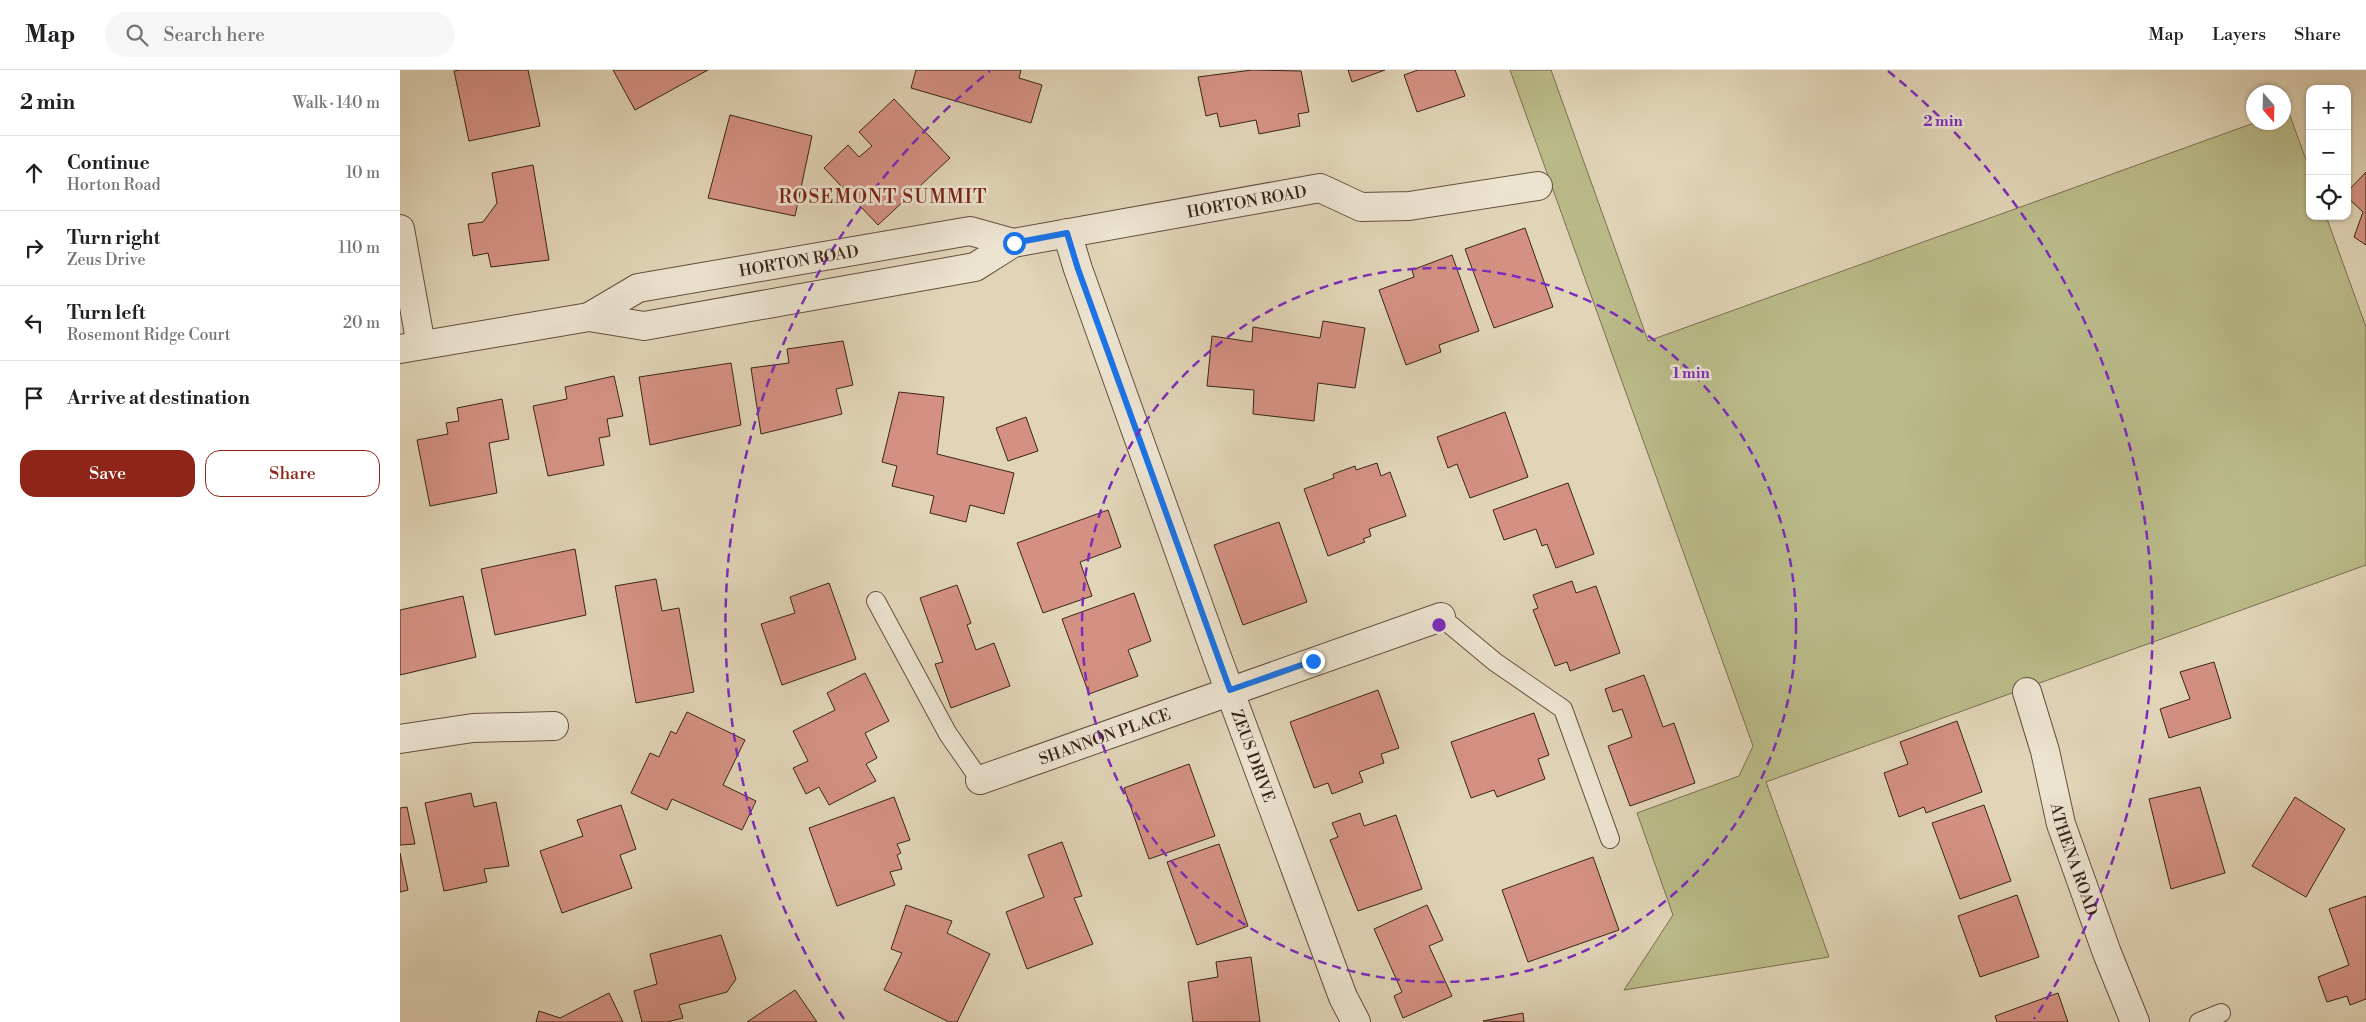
<!DOCTYPE html>
<meta charset="utf-8">
<style>
:root{--surface:#fff;--page:#f6f6f6;--text:#202124;--muted:#757577;--line:#e0e0e0;--accent:#8f2418}
body{margin:0;font-family:"Libre Bodoni",serif;background:var(--page);color:var(--text)}
.controls{position:absolute;right:15px;top:15px;display:grid;overflow:hidden;border-radius:10px;box-shadow:0 1px 4px #0004}
.controls button{width:45px;height:45px;display:grid;place-items:center;padding:0;border:0;border-bottom:1px solid var(--line);background:var(--surface);color:var(--text);font:25px sans-serif}
.compass{position:absolute;left:1846px;top:15px;width:45px;height:45px;border-radius:50%;background:var(--surface);box-shadow:0 1px 4px #0004;rotate:160deg}
.stop{position:absolute;width:15px;height:15px;margin:-11px;border:4px solid #1a73e8;border-radius:50%;background:#fff}
.stop.end{background:#1a73e8;border-color:#fff;box-shadow:0 1px 5px #0008}
.list{margin:0;padding:0;list-style:none}
h2{display:flex;justify-content:space-between;align-items:center;height:65px;margin:0;padding:0 20px;font-size:21px}
h2 small{font-size:16px;font-weight:400;color:var(--muted)}
.list li{display:grid;grid-template-columns:32px 1fr auto;gap:15px;align-items:center;box-sizing:border-box;height:75px;padding:0 20px;border-top:1px solid var(--line)}
.list b{display:block;font-size:19px;white-space:nowrap}
.list p{margin:0;font-size:16px;white-space:nowrap;color:var(--muted)}
.list em{font-size:16px;font-style:normal;color:var(--muted)}
.actions{display:flex;gap:10px;padding:15px 20px}
.actions a{flex:1;padding:11px 0;border:1px solid var(--accent);border-radius:15px;text-align:center;font-size:18px;color:var(--accent)}
.actions .main{background:var(--accent);color:#fff}
.icon{flex:none;width:28px;height:28px;fill:none;stroke:currentColor;stroke-width:2;stroke-linecap:round;stroke-linejoin:round}
.map{position:relative;flex:none;width:1966px;height:952px;overflow:hidden}
header{display:flex;align-items:center;gap:30px;box-sizing:border-box;height:70px;padding:0 25px;background:var(--surface);border-bottom:1px solid var(--line)}
header strong{font-size:24px}
nav{display:flex;gap:28px;margin-inline-start:auto;font-size:18px}
.search{width:350px;height:45px;background:var(--page);display:flex;align-items:center;gap:12px;box-sizing:border-box;padding:0 18px;border-radius:28px;color:var(--muted);font-size:19px}
main{display:flex}
aside{flex:1;background:var(--surface)}
.map>svg:first-child{display:block}
</style>
<header>
<strong>Map</strong>
<div class="search"><svg class="icon" aria-label="search" viewBox="0 0 24 24"><circle cx="10" cy="10" r="6"/><path d="M15 15l6 6"/></svg>Search here</div>
<nav><a>Map</a><a>Layers</a><a>Share</a></nav>
</header>
<main>
<aside>
<h2>2 min<small>Walk · 140 m</small></h2>
<ul class="list">
<li><svg class="icon" aria-label="ahead" viewBox="0 0 24 24"><path d="M12 20V5M6 11l6-6 6 6"/></svg><div><b>Continue</b><p>Horton Road</p></div><em>10 m</em></li>
<li><svg class="icon" aria-label="right" viewBox="0 0 24 24"><path d="M7 20v-9h11M14 6l5 5-5 5"/></svg><div><b>Turn right</b><p>Zeus Drive</p></div><em>110 m</em></li>
<li><svg class="icon" aria-label="left" viewBox="0 0 24 24"><path d="M17 20v-9H6M10 6l-5 5 5 5"/></svg><div><b>Turn left</b><p>Rosemont Ridge Court</p></div><em>20 m</em></li>
<li><svg class="icon" aria-label="arrive" viewBox="0 0 24 24"><path d="M6 21V4h12l-3 4 3 4H6"/></svg><div><b>Arrive at destination</b></div></li>
</ul>
<div class="actions"><a class="main">Save</a><a>Share</a></div>
</aside>
<div class="map">
<svg width="1966" height="952" viewBox="0 0 1966 952">
<rect width="100%" height="100%" fill="#e1d4b7"/>
<filter id="stains"><feTurbulence type="fractalNoise" baseFrequency=".004" numOctaves="4"/><feColorMatrix values="0 0 0 0 .2 0 0 0 0 .09 0 0 0 0 .02 0 0 0 .5 -.17"/></filter>
<radialGradient id="worn" r=".72"><stop offset=".6" stop-color="#630" stop-opacity="0"/><stop offset="1" stop-color="#630" stop-opacity=".3"/></radialGradient>
<path fill="#babb89" stroke="#7a7051" d="M1110,0H1151L1248,271L1854,53L1884,52V42L1888,40L1910,101V146H1926L1966,257V495L1366,712L1429,887L1224,920L1273,845L1237,743L1339,706L1353,676Z"/>
<path fill="#d49183" stroke="#3a2419" d="M60,0H128L140,56L69,71L54,1Z
M213,0H308L235,40Z
M516,0H621L619,8L642,15L631,53L511,18Z
M852,0L901,1L909,42L898,44L900,56L859,64L856,50L820,57L817,43L806,46L798,7Z
M948,0H985L952,12Z
M1018,0H1055L1065,26L1017,42L1004,5Z
M494,29L550,88L478,155L424,98L448,75L459,87L472,76L459,62Z
M330,45L412,66L395,146L308,128Z
M133,95L149,190L91,197L88,183L73,186L68,154L83,152L97,133L92,103Z
M1966,102V175L1954,167L1963,142L1947,127V122Z
M1125,158L1153,237L1094,258L1065,179Z
M1052,185L1079,261L1039,275L1041,282L1006,295L979,220L1014,207L1012,200Z
M923,251L965,258L955,318L918,313L914,351L853,344L854,320L807,316L812,266L852,272L853,257L920,268Z
M443,271L453,315L436,319L442,344L361,364L351,298L389,293L387,279Z
M331,293L341,355L250,375L239,307Z
M214,306L223,346L207,349L210,366L199,368L204,395L148,406L133,336L167,329L165,317Z
M499,322L544,327L537,384L614,403L604,444L570,435L566,452L530,443L534,426L492,416L497,396L482,392Z
M102,329L109,369L89,373L97,423L30,436L17,370L48,364L46,353L59,351L57,338Z
M1105,342L1128,407L1070,428L1057,394L1048,398L1037,367Z
M626,347L638,381L608,391L596,358Z
M977,393L981,406L990,402L1006,446L969,459L971,466L963,469L965,472L928,486L904,419L934,408L933,404L955,396L956,400Z
M1168,413L1194,484L1156,498L1147,474L1142,476L1136,459L1104,470L1093,440Z
M708,440L721,477L680,492L692,526L643,543L617,473Z
M879,452L907,532L843,555L814,475Z
M175,479L186,545L95,565L81,499Z
M256,509L262,541L279,538L294,622L236,633L215,516Z
M1172,511L1176,523L1196,516L1220,583L1170,601L1167,592L1155,596L1133,540L1138,538L1133,525Z
M429,513L456,589L382,615L361,554L395,543L390,527Z
M557,515L571,553L567,555L576,580L594,573L610,616L551,638L535,594L543,592L520,528Z
M734,523L751,571L728,580L738,606L689,624L662,549Z
M63,526L76,587L0,605V540Z
M1814,592L1831,648L1769,668L1760,639L1790,629L1780,602Z
M465,603L489,651L465,663L477,688L466,694L476,711L429,735L419,717L406,724L393,698L408,691L393,661L435,640L427,623Z
M1244,605L1263,657L1274,653L1295,713L1230,736L1208,676L1232,667L1222,639L1213,642L1205,619Z
M978,620L999,678L981,684L984,693L959,702L963,712L932,724L928,713L914,718L890,652Z
M287,642L345,670L323,715L356,731L342,760L272,729L267,740L231,723L250,683L259,687L271,661L276,664Z
M1134,643L1149,685L1138,689L1145,709L1097,727L1094,720L1071,728L1051,672Z
M1557,651L1582,722L1526,743L1524,737L1499,747L1484,703L1508,694L1500,672Z
M789,694L815,766L749,789L724,718Z
M1800,717L1825,803L1771,819L1749,729Z
M71,723L74,737L96,732L109,796L84,799L87,812L44,821L25,733Z
M494,727L510,770L497,774L501,783L497,785L502,799L490,802L495,815L437,836L409,758Z
M1895,727L1945,759L1906,827L1852,796Z
M221,735L236,779L220,785L232,818L162,843L140,781L183,766L177,750Z
M1584,735L1611,811L1560,829L1532,753Z
M7,737L15,774L0,775V738Z
M960,743L964,756L996,745L1022,819L958,841L930,770L938,767L932,753Z
M662,772L682,826L674,828L693,874L627,899L606,842L644,827L628,785Z
M819,774L848,856L797,875L767,792Z
M0,783L8,820L0,822Z
M1193,787L1219,860L1128,892L1102,820Z
M1617,825L1639,887L1580,907L1558,846Z
M1966,826V929L1950,935L1947,926L1927,932L1918,907L1949,895L1929,839Z
M506,835L552,851L547,863L590,884L557,952H549L484,920L502,883L491,879Z
M1027,835L1043,870L1029,876L1052,926L1003,948L994,926L1002,922L974,859Z
M321,865L336,909L327,922L279,935L283,948L267,952H242L234,921L257,914L250,884Z
M851,887L860,952H793L788,912L818,907L816,892Z
M395,920L417,952H347Z
M209,923L223,952H136L139,941L160,948Z
M1658,923L1668,952H1597L1595,946Z
M1123,943L1124,952L1083,951Z"/>
<g fill="none" stroke-linecap="round" stroke-linejoin="round">
<defs>
<path id="service" d="M476,531L548,664L580,710
M1041,547L1095,592L1163,639L1210,769
M1799,952L1821,943"/>
<g id="minor">
<path d="M0,159L21,275"/>
<path id="s1" d="M667,163L678,199L817,587L943,927L956,952"/>
<path id="s2" d="M189,247L238,218L570,161L613,173"/>
<path id="s3" d="M0,279L189,247L244,256L575,197L613,173L920,118L961,137L1009,136L1138,116"/>
<path id="s4" d="M1627,622L1645,681L1661,754L1707,883L1735,952"/>
<path d="M0,669L73,658L154,656"/>
<path id="s5" d="M580,710L1041,547"/>
</g>
</defs>
<use href="#service" stroke="#645040" stroke-width="20"/>
<use href="#minor" stroke="#645040" stroke-width="30"/>
<use href="#service" stroke="#ece3d0" stroke-width="18"/>
<use href="#minor" stroke="#ece3d0" stroke-width="28"/>
</g>
<g fill="none" stroke-linecap="round" stroke-linejoin="round">
<path stroke="#1a73e8" stroke-width="6" d="M614,173L667,163L678,199L830,620L913,591"/>
</g>
<g fill="none" stroke="#7b2cbf" stroke-width="2.5" stroke-dasharray="9 6">
<circle cx="1039" cy="555" r="357"/>
<path d="M444 949A713 713 0 0 1 590 1M1488 1A713 713 0 0 1 1634 949"/>
</g>
<g text-anchor="middle" stroke-width="5" stroke-linejoin="round" paint-order="stroke">
<g font-size="16" fill="#3a2419" stroke="#ece3d0">
<text dy="6" stroke="none"><textPath href="#s3" startOffset="866">HORTON ROAD</textPath></text>
<text dy="6" stroke="none"><textPath href="#s2" startOffset="220">HORTON ROAD</textPath></text>
<text dy="6" stroke="none"><textPath href="#s5" startOffset="132">SHANNON PLACE</textPath></text>
<text dy="6" stroke="none"><textPath href="#s1" startOffset="555">ZEUS DRIVE</textPath></text>
<text dy="6" stroke="none"><textPath href="#s4" startOffset="174">ATHENA ROAD</textPath></text>
</g>
<g font-size="19" letter-spacing="1" fill="#7a1f14" stroke="#ece3d0">
<text x="483" y="133">ROSEMONT SUMMIT</text>
</g>
</g>
<circle cx="1039" cy="555" r="8" fill="#7b2cbf" stroke="#ece3d0" stroke-width="2.5"/>
<g font-size="15" text-anchor="middle" font-weight="bold" fill="#7b2cbf" stroke="#ece3d0" stroke-width="5" stroke-linejoin="round" paint-order="stroke">
<text x="1543" y="56">2 min</text>
<text x="1291" y="308">1 min</text>
</g>
<rect width="100%" height="100%" filter="url(#stains)"/>
<rect width="100%" height="100%" fill="url(#worn)"/>
</svg>
<div class="controls">
<button>+</button>
<button>−</button>
<button><svg class="icon" aria-label="locate" viewBox="0 0 24 24"><circle cx="12" cy="12" r="6"/><path d="M12 2v4M12 18v4M2 12h4M18 12h4"/></svg></button>
</div>
<svg class="compass" viewBox="-18 -18 36 36"><path d="M0-13l5 13h-10z" fill="#e53935"/><path d="M0 13l5-13h-10z" fill="#757577"/></svg>
<div class="stop" style="left:614px;top:173px"></div>
<div class="stop end" style="left:913px;top:591px"></div>
</div>
</main>
